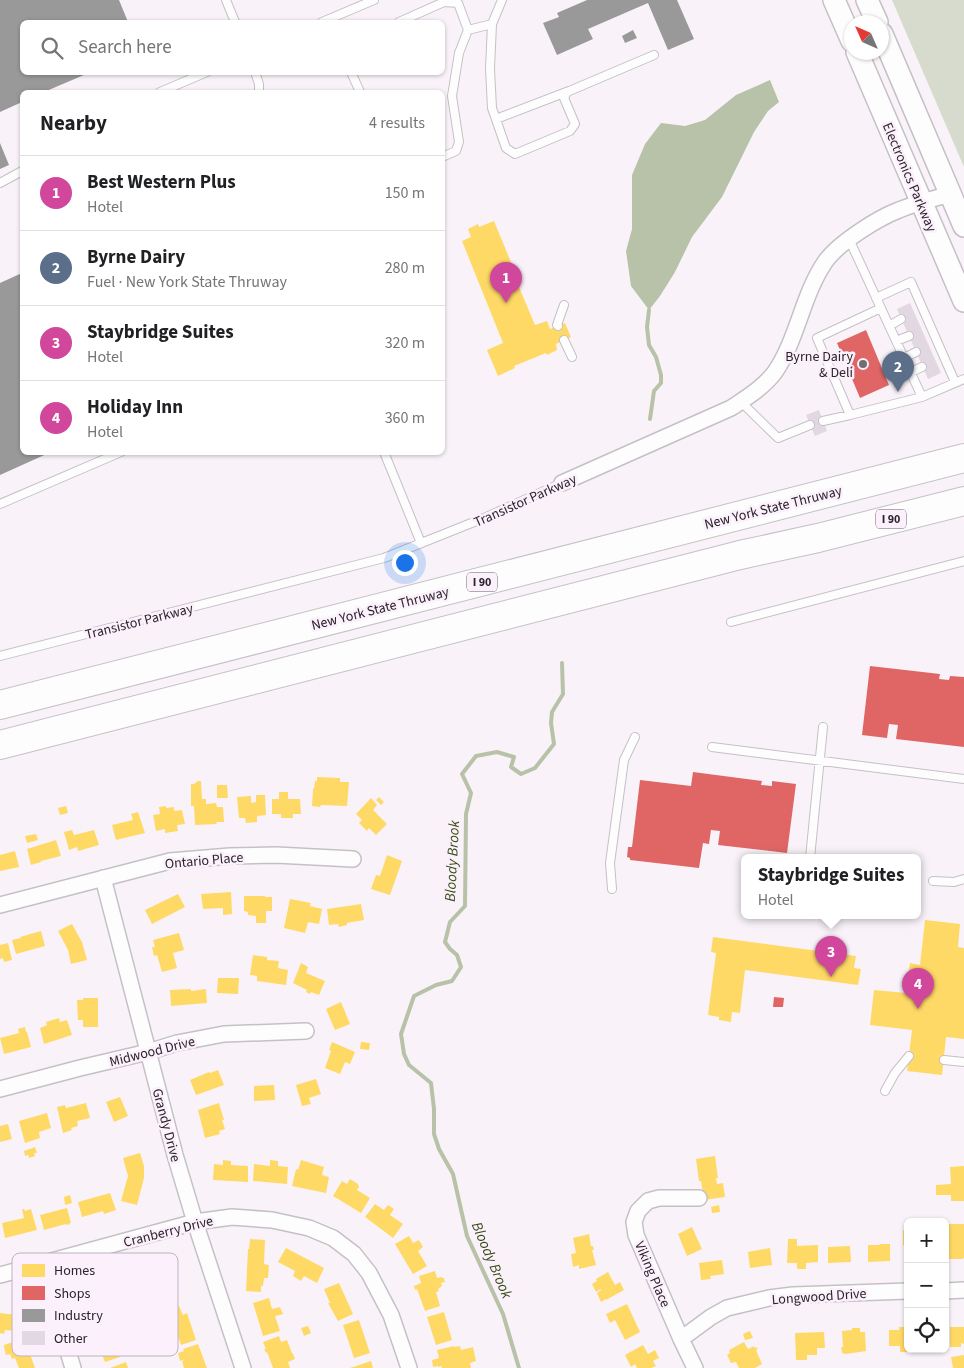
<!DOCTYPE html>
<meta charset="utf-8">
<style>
:root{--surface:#fff;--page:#f2f2f2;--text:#202124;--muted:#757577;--line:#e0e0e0;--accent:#d93025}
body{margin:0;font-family:"Source Sans 3",sans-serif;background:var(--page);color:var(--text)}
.controls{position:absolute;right:15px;bottom:15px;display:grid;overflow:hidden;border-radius:8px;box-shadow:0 1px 4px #0004}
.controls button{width:45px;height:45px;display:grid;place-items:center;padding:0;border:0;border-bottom:1px solid var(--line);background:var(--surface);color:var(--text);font:25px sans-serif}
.compass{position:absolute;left:844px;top:15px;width:45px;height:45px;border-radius:50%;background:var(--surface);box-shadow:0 1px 4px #0004;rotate:315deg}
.you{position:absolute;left:404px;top:562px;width:18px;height:18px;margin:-12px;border:4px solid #fff;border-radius:50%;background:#1a73e8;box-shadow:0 0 0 8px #1a73e833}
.badge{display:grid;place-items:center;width:32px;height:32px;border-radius:50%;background:var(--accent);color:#fff;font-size:16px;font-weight:700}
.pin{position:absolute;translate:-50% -41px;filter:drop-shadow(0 1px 2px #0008)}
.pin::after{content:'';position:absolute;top:26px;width:18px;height:15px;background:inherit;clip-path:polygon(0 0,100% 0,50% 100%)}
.popup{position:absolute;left:741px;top:854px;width:180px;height:65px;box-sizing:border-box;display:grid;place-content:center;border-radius:8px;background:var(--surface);filter:drop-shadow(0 1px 4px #0005);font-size:16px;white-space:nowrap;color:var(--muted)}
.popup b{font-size:19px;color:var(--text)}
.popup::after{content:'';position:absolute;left:50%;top:100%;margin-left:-10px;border:10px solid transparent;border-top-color:var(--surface)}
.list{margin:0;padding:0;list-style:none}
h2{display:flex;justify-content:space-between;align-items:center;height:65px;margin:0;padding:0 20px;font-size:21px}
h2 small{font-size:16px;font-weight:400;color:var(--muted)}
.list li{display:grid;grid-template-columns:32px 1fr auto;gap:15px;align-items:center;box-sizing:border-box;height:75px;padding:0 20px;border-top:1px solid var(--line)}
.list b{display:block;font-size:19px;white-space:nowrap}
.list p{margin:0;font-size:16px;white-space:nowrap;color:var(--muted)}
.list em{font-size:16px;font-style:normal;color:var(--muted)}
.icon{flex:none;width:28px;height:28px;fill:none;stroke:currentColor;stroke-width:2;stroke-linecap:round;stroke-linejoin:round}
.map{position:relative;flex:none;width:964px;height:1368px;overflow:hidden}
.search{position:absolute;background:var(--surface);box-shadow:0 1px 4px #0004;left:20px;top:20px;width:425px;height:55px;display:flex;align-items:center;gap:12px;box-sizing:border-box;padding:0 18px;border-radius:8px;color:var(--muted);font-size:19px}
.panel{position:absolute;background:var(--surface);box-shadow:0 1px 4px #0004;left:20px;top:90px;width:425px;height:365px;border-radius:8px}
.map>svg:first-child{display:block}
</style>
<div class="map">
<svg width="964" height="1368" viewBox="0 0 964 1368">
<rect width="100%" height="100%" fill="#f9f3f9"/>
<path fill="#d6dbcd" d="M892,0H964V167Z"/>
<path fill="#b7c2a8" d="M770,80L779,102L768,111L754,132L722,197L692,237L675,272L660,296L649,310L631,286L626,251L632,229V175L645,144L661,123L685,126L705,120L736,95Z"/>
<path fill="#ffd966" d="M494,221L513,267L511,268L535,325L547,321L550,329L565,323L571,337L556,344L557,350L547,355L546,353L514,366L515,368L498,376L487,350L503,343L462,241L471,237L468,229L478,224L479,227Z
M317,777L340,778V782H349L347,806L321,805L320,807L312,806L313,788L314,789L315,781H317Z
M198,781H201L202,799H206V804L216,803L217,807H223L224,822H216L217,824L195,825L194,806H191V784H194Z
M217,785H227L228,798H217Z
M279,792H288V799H300L301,814H293V818H281V814H272V799H279Z
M256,795H265L266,815L257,816V822L246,823L245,818H239L237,797L251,796V803L256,802Z
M379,797L384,802L381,805L376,800Z
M371,798L377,805L373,810L387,824L376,835L369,828L367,831L359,823L362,820L356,814Z
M66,806L68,813L60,815L58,808Z
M166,806V808L174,807V811L182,810L185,824L177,825L178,831L165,833V829L156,831L153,815L160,814L159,807Z
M138,812L145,833L116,840L112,825L133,820L131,814Z
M72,830L74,835L94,830L99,845L78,851L77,847L69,850L64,832Z
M36,834L38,840L27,843L25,836Z
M56,840L61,856L41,861V862L31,865L27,849Z
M15,851L19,867L0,871V855Z
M387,855L402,861L390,895L371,889L376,875L380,876Z
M231,892L232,914L223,915V908L203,909L201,894Z
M178,894L185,907L152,924L145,910Z
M244,896H265V897H272V911H266V923H256V916L248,915V912L244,911Z
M290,899L311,903L310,906L322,909L319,924L308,922L305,933L284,928Z
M361,904L364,920L347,923V925L339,927L338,924L329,925L327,909Z
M925,920L960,924L958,947L964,948V1039L946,1037L942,1075L907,1071L912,1030L870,1025L874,990L906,993L910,963L920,965Z
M72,924L82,942L87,960L71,964L68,950L58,931Z
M41,931L45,946L16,954L12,940L21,938L20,937Z
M179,933L184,950L173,953L177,968L162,972L157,955L154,956L152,947H155L153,940Z
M713,937L856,956L854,968L861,969L858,985L745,970L740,1013L732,1012L731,1022L719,1020V1017L708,1015L716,953L711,952Z
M8,943L12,960L4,962L3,958L0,959V945Z
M253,955L267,957V960L279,961L278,968L288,970L286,985L257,981V976L250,975Z
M301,963L308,967L306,973L325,981L319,995L311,992L310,994L306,992L307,990L293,983Z
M218,978H239L238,994L217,993Z
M191,989V991L206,989L207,1003L171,1006L170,990Z
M83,998H98V1027H83V1020H78L77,1000H83Z
M341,1002L350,1024L335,1030L326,1009Z
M59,1018L60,1022L67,1020L72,1035L44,1044L40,1028L47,1025L46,1022Z
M25,1027L26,1032H27L31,1047L4,1054L0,1038L19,1033L18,1029Z
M332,1042L355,1052L350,1064L345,1062L340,1074L325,1068L331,1051L329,1050Z
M361,1042L370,1043L369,1050L360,1049Z
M218,1070L224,1085L196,1095L190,1080L209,1072L210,1073Z
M316,1079L321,1094L309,1098L311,1104L302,1106L296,1085Z
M274,1085L275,1100L254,1101V1086Z
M120,1097L128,1116L114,1122L106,1102Z
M86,1103L90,1118L77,1121L78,1126L71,1128L72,1130L63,1133L57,1107L65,1105L66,1108Z
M219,1103L224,1120H222L225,1129L219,1131L220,1134L205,1138L198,1110Z
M47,1113L51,1128L39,1132L40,1138L25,1143L19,1121Z
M8,1124L12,1139L0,1142V1126Z
M35,1147L37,1153H34L35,1156L29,1158L28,1155L25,1156L24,1151Z
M140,1153L144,1166V1178L137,1205L121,1201L128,1176L123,1158Z
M715,1156L718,1178H716L717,1184L723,1183L725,1197L704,1200L701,1181H699L696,1159Z
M223,1160L231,1161V1165L248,1166V1182L213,1180L214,1164L223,1165Z
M270,1160L278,1161V1166L288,1167L287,1184L253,1181L254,1164L270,1166Z
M301,1160L324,1167L322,1175L329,1177L326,1193L292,1186L296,1169L298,1170Z
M964,1166V1201H951V1195H936V1185L951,1184L950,1167Z
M350,1179L358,1184L359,1187L357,1190L370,1198L361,1213L333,1196L342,1181L347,1184Z
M110,1193L116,1210L104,1214L103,1211L82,1217L78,1202Z
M70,1195L72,1203L65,1205L64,1197Z
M375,1204L384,1210L388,1205L394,1209L390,1215L403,1224L393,1238L365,1217Z
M719,1205L720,1212L712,1213L711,1207Z
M67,1208L71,1223H69L70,1224L67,1225L66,1224L44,1230L40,1215Z
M22,1209H24L25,1211L31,1209L37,1230L5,1238L2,1223L24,1218Z
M948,1224H964V1258L962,1259H949Z
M692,1227L702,1249L687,1256L678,1234Z
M903,1230L906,1231L908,1233V1245H903Z
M589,1234L591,1246H593L594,1250H592L596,1265L579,1269V1265L573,1267L571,1254L576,1253L573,1238Z
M409,1236L413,1243L419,1240L423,1247L418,1251L427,1266L413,1274L395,1244Z
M250,1239L265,1240L264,1264L269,1265L268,1278H264L263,1286H261V1292L246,1291L248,1249H249Z
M788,1239H797V1246L818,1245V1262L806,1263V1269H797V1263H787Z
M879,1244H890V1261L868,1262V1245H880Z
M850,1246L851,1262L828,1263V1247Z
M286,1248L324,1268L317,1283L304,1276L301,1281L293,1276L295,1271L278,1262Z
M770,1248L772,1265L750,1268L748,1252Z
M722,1260L724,1274L710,1276L711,1279L701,1280L699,1263Z
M136,1266L143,1269L144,1267L175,1281L169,1296L154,1290L150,1299L136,1293L137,1289L128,1285Z
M435,1271L437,1278L442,1277V1278H444L445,1282L441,1283L442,1286L438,1289L439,1291L436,1292L440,1306L425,1311L417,1289L415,1290L414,1286L421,1283L419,1276Z
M608,1272L615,1285L620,1282L624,1290L606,1300V1299L601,1302L597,1293L601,1290V1289L596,1292L592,1284L597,1281L596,1279Z
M107,1279L122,1297L108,1308L103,1301L90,1311L80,1299Z
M339,1283L353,1314L338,1321L328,1303H330L324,1289Z
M269,1298L272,1309L280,1307L283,1314L275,1316L280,1331L263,1336L253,1303Z
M627,1304L640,1332L625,1340L615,1320L610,1323L606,1314Z
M179,1306L183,1315L187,1313L196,1340L181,1345L175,1328L171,1329L168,1322L164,1320L161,1312Z
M444,1312L452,1340L436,1345L427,1317Z
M0,1313L17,1315L16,1331L5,1330L4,1334L0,1333Z
M359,1320L370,1353L354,1358L343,1325Z
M109,1325L111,1332L116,1330L120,1340L114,1342L120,1357L105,1362L97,1341L96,1342L92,1331Z
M308,1326L311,1333L304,1336L301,1328Z
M899,1327H908V1349H911V1352H900V1346H889V1330H899Z
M950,1327H964V1344L961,1343V1347H950Z
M852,1328H860V1332H865L866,1351L846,1354L842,1353L841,1347H843L842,1331L852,1330Z
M750,1331L753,1338L745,1340L743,1334Z
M824,1332L825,1348H817V1355H807V1360H796L795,1333Z
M279,1336L281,1342L287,1340L292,1353L293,1354L295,1359L288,1362L290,1368H273L267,1352L266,1353L264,1349H266L263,1342Z
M25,1340L35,1368H19L15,1358L12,1359L10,1354L6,1355L4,1347V1345L13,1342L14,1343Z
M744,1342L748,1349L754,1346V1348L756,1347L758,1349L756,1350L762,1364L755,1368H739L736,1362L731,1363L727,1355L730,1353L729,1350Z
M198,1344L207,1368H184L182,1361L186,1359L180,1361L178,1353L184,1351L183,1349Z
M643,1345L648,1354L655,1350L659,1358L653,1361L656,1366L651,1368H637L635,1364L631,1367L625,1355Z
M454,1346V1347L460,1346L461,1350L473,1347L476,1361L470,1363L471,1368H442L441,1366L438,1367V1366L433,1367L432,1360L439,1358L437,1350Z
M964,1355V1368H953L951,1357Z
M371,1361L373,1368H350Z
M126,1362L128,1368H110Z"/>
<path fill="#e06666" d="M866,330L889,385L860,398L837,343Z
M870,666L940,674L939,679L949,680L950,676L964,677V747L896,739L898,725L889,724L887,738L862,735Z
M693,772L762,781L761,785L772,786V781L796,784L787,853L718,845L720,831L711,830L709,844L703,843L699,868L630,860V858L627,857L628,847H632L640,780L691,786Z
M774,997L784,998L783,1007H773Z"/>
<path fill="#999" d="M0,0H119L128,22H22V72H91L44,92H22V102L0,112Z
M587,0H677L694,39L668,50L648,3L588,29L593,39L557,55L543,23L559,17L557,13Z
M633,30L637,38L625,43L622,36Z
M0,143L9,165L0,169Z
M22,273V452H51L0,475V283Z"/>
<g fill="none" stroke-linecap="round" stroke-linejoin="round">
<path stroke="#b7c2a8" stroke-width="4" d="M649,310L647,327L649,345L656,357L661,375V383L654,391L650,419
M519,1368L503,1314L467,1236L453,1174L439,1149L434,1134V1109L431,1083L409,1065L404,1054L401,1034L414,996L436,985L452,981L461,967L457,955L450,949L445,942L450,922L465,906L466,814L471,793L462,774L476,756L497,752L514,757L511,767L521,774L535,768L554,744L551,723L552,712L563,694L562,663"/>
</g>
<path fill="#e1d8e1" d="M910,303L941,373L928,379L897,309Z
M819,410L827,431L815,436L806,415Z"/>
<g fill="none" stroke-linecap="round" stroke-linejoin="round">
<defs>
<path id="service" d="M226,0L235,22
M502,0L492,24L490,69L492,108L506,148L515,154L570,131L575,124L564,98L567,92L654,55
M322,22L374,0
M399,22L444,2L458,3L468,30L459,53L452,96L459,142L456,151L442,157
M468,30L492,24
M255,72L259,84V92
M351,72L360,92
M160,92L207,72
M496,119L569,91
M0,183L22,171
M849,239L922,397L964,379
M876,298L911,282L955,382
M558,326L557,325L564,305
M889,326L901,319
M564,340L572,357
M896,341L909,336
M904,358L916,352
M911,372L922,367
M741,402L778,438L810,425
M850,415L817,338L881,308
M823,421L850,415L922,397
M384,452L421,543
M0,504L121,452
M731,622L964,561
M0,656L384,558L484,518L562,483
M712,747L964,779
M810,858L823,727
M933,881L954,882L964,879
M612,889L610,863L624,760L635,737
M944,1060L964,1062
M885,1091L895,1073L909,1056"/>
<path id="minor" d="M562,483L731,408C746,398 764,387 775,372C798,338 802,296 825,262C838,243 878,218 899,210C916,203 933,199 950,194
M103,878L175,1155L195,1222L243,1368
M0,905L170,861L230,856L276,855L353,859
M0,1089L80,1068L148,1052L177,1043L224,1034L306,1031
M41,1264L73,1368
M0,1275L195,1222L232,1217L272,1220L309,1228L333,1238L354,1254L369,1273L391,1315L409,1368
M945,1291L964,1290
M681,1339L711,1317L727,1308L769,1298L793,1295L908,1291
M695,1368L681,1339L636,1235L634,1222L638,1211L648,1201L659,1198H699"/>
<path id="secondary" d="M834,0L852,41
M867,0L877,22
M882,34L964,226
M857,52L964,301"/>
<path id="motorway" d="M0,705L964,458
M0,745L740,555L818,538L964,501"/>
</defs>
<use href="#service" stroke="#c5c0c5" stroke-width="10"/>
<use href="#minor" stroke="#c5c0c5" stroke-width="18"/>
<use href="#secondary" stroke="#c5c0c5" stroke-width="24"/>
<use href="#motorway" stroke="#c5c0c5" stroke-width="30"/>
<use href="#service" stroke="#fefdfe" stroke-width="8"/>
<use href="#minor" stroke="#fefdfe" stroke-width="15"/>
<use href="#secondary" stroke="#fefdfe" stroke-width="21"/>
<use href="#motorway" stroke="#fefdfe" stroke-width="28"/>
</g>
<circle fill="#726d72" stroke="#fbf0fc" stroke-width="2" cx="863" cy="364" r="5"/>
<g text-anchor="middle" stroke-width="5" stroke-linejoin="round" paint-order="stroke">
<g fill="#fbf0fc" stroke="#686268" stroke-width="1">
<rect x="876" y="509.5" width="30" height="19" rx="4"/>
<rect x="467" y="572.5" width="30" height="19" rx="4"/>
</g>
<g font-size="12" font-weight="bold" fill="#292529">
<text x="891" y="523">I 90</text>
<text x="482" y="586">I 90</text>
</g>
<g font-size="14" fill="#292529" stroke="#fbf0fc">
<text transform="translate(910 177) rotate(67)" y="5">Electronics Parkway</text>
<text transform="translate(525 500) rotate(-24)" y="5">Transistor Parkway</text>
<text transform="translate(773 507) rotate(-14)" y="5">New York State Thruway</text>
<text transform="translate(380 608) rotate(-14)" y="5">New York State Thruway</text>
<text transform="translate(139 621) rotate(-14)" y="5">Transistor Parkway</text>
<text transform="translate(204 860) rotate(-5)" y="5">Ontario Place</text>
<text transform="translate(152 1051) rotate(-14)" y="5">Midwood Drive</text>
<text transform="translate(167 1125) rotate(75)" y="5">Grandy Drive</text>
<text transform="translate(168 1231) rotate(-14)" y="5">Cranberry Drive</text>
<text transform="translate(653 1274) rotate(67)" y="5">Viking Place</text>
<text transform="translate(819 1296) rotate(-4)" y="5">Longwood Drive</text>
</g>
<g font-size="14" fill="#292529" stroke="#fbf0fc" text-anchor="end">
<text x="853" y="361">Byrne Dairy<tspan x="853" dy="16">&amp; Deli</tspan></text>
</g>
<g font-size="15" font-style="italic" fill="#374e12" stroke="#fbf0fc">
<text transform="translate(452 861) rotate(-87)" y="5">Bloody Brook</text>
<text transform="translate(492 1260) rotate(67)" y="5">Bloody Brook</text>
</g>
</g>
<rect x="12" y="1253" width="166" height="103" rx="8" fill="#fbf0fc" stroke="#bcb3bd" stroke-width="1"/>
<rect x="22" y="1264" width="23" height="13" fill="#ffd966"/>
<rect x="22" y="1286" width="23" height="14" fill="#e06666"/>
<rect x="22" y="1309" width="23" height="13" fill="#999"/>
<rect x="22" y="1331" width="23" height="14" fill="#e1d8e1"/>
<g font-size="14" fill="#292529">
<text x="54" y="1275">Homes</text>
<text x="54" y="1298">Shops</text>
<text x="54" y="1320">Industry</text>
<text x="54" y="1343">Other</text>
</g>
</svg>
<div class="controls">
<button>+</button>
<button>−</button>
<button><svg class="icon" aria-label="locate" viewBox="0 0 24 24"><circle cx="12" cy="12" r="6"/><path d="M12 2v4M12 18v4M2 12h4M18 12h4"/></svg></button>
</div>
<svg class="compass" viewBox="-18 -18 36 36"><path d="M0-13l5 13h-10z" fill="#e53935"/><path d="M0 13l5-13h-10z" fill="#757577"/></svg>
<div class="you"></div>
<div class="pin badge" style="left:506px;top:303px;background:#d1479c">1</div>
<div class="pin badge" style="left:898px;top:392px;background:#5c6f8a">2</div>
<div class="pin badge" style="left:831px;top:977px;background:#d1479c">3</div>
<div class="popup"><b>Staybridge Suites</b>Hotel</div>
<div class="pin badge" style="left:918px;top:1009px;background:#d1479c">4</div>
<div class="search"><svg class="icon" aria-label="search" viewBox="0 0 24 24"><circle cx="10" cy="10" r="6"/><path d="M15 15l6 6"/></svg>Search here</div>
<section class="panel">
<h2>Nearby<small>4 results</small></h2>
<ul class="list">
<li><span class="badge" style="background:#d1479c">1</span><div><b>Best Western Plus</b><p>Hotel</p></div><em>150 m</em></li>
<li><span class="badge" style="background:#5c6f8a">2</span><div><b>Byrne Dairy</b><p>Fuel · New York State Thruway</p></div><em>280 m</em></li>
<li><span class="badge" style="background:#d1479c">3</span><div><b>Staybridge Suites</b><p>Hotel</p></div><em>320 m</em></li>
<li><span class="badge" style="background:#d1479c">4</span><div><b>Holiday Inn</b><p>Hotel</p></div><em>360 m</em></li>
</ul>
</section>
</div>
